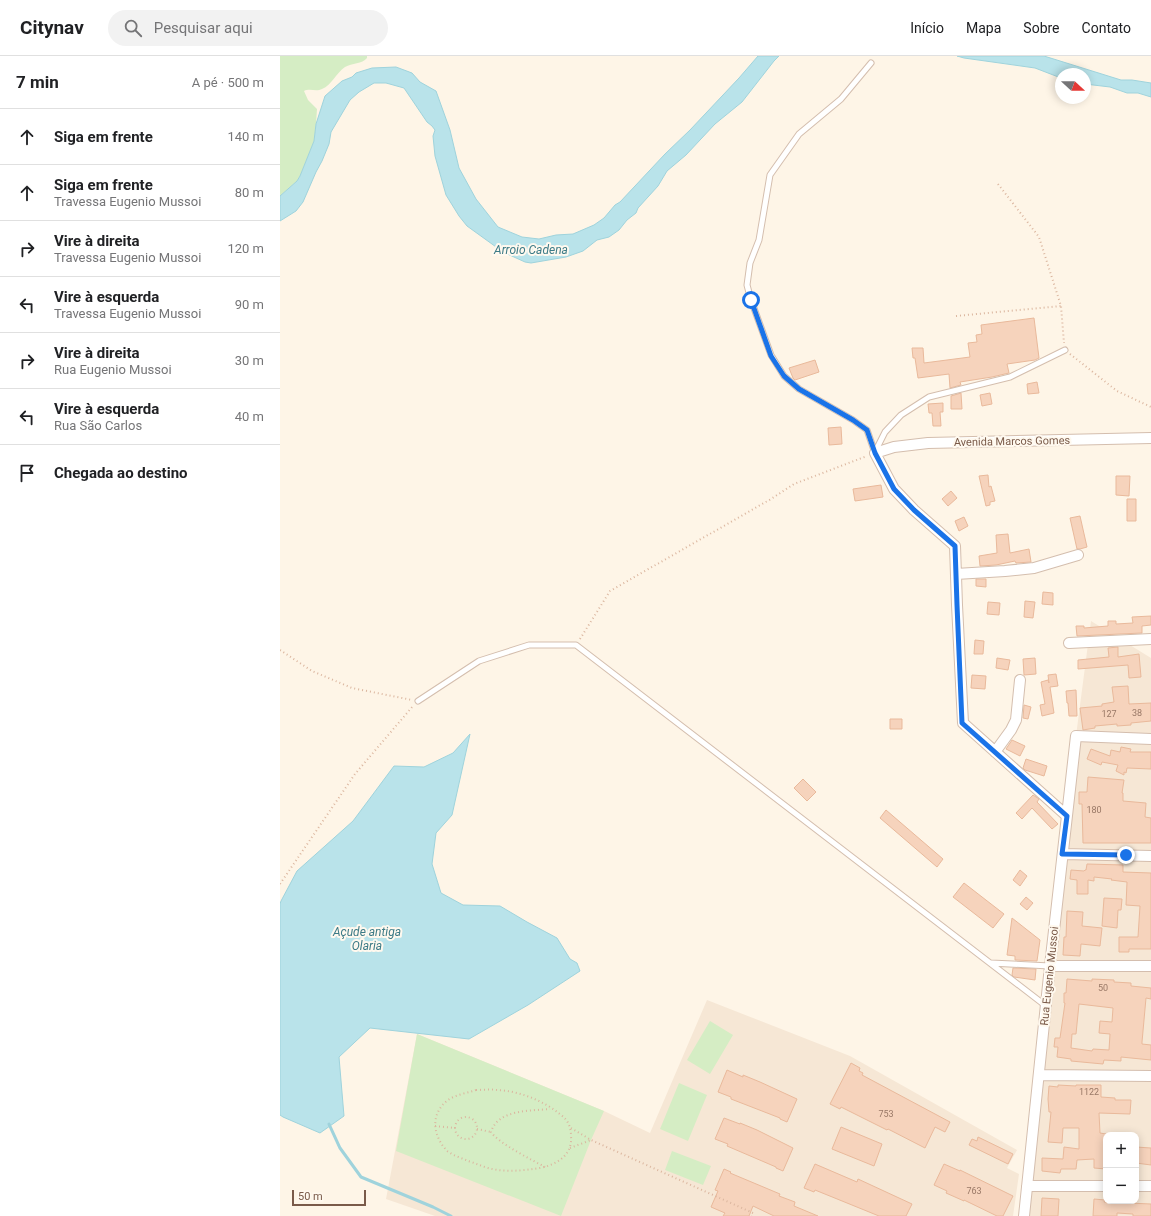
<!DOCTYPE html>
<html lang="pt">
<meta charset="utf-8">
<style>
:root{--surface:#fff;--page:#f2f2f2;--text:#202124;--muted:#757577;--line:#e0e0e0}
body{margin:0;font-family:Roboto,sans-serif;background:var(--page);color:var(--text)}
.controls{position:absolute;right:12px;bottom:12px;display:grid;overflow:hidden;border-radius:8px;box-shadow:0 2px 10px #0003}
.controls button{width:36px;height:36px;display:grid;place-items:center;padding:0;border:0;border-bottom:1px solid var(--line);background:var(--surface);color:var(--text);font:20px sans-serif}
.compass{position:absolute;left:775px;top:12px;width:36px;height:36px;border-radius:50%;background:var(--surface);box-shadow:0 2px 10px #0003;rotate:111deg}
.scale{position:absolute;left:12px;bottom:10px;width:74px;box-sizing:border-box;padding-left:4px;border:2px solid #7a5a49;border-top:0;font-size:11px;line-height:14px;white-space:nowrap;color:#7a5a49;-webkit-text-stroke:3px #fff9ef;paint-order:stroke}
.stop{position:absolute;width:12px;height:12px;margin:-9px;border:3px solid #1a73e8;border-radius:50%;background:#fff}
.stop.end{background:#1a73e8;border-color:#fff;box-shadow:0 1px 4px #0008}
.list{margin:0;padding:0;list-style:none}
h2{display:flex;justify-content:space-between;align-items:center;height:52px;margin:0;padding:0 16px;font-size:17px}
h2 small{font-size:13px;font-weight:400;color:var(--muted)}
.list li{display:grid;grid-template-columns:26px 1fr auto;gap:12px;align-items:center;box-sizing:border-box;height:56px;padding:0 16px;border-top:1px solid var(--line)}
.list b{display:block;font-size:15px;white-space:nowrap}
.list p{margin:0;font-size:13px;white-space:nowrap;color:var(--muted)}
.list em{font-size:13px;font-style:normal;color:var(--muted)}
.icon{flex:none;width:22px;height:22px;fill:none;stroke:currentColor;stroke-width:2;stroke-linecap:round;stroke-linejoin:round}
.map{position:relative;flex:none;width:871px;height:1160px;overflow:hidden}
header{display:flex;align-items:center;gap:24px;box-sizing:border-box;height:56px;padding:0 20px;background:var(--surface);border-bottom:1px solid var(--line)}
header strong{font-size:19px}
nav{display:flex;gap:22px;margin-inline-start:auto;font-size:14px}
.search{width:280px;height:36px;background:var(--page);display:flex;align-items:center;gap:10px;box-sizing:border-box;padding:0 14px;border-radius:22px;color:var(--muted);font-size:15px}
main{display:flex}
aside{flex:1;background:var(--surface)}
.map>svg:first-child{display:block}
</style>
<header>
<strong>Citynav</strong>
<div class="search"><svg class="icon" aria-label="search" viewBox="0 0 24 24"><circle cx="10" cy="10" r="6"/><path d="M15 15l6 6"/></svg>Pesquisar aqui</div>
<nav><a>Início</a><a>Mapa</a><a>Sobre</a><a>Contato</a></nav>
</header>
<main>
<aside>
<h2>7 min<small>A pé · 500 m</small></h2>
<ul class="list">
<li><svg class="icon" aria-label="ahead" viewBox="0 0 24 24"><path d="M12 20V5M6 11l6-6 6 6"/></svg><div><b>Siga em frente</b></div><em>140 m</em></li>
<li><svg class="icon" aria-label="ahead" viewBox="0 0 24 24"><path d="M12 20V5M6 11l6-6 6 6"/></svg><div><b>Siga em frente</b><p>Travessa Eugenio Mussoi</p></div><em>80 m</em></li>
<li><svg class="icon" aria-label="right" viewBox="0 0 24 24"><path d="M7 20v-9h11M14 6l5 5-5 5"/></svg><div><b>Vire à direita</b><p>Travessa Eugenio Mussoi</p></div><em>120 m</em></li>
<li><svg class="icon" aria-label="left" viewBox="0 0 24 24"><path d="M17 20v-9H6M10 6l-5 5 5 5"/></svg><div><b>Vire à esquerda</b><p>Travessa Eugenio Mussoi</p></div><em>90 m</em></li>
<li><svg class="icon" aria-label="right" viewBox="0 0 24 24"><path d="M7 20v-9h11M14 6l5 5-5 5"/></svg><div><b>Vire à direita</b><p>Rua Eugenio Mussoi</p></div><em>30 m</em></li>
<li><svg class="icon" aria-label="left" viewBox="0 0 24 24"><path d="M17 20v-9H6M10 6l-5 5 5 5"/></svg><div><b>Vire à esquerda</b><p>Rua São Carlos</p></div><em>40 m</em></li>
<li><svg class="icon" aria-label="arrive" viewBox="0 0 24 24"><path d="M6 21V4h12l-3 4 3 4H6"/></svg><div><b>Chegada ao destino</b></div></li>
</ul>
</aside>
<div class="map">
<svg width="871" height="1160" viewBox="0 0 871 1160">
<rect width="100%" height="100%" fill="#fef5e7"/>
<path fill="#f6e7d5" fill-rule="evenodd" d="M811,565L871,602V1160H744L796,680ZM826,1079H856V1145H826Z
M427,944L570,1000L737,1094L727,1112L739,1118L733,1160H155L106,1143L137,978L324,1055L370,1077Z"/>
<path fill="#d5edc4" d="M0,0H87V2C82,8 72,7 65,11C56,17 52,29 42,33C36,36 30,32 24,35L28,44L37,53L36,68L34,85L20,120L17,125L0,140Z
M430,965L453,979L430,1018L407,1004Z
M137,978L324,1055L311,1084L281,1160L116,1095Z
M399,1027L427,1039L408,1085L380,1073Z
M392,1095L431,1110L423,1129L385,1114Z"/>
<path fill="#b9e3ea" stroke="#9fd3dc" d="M478,0H499L494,5L462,46L435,68L406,99L387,115L378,130L358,152L356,157L347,164L339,174L329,181L317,184L303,195L286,201L251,207L245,206L223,196L187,170L179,160L166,139L155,100L153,80L155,74L152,70L147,66L124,32L106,27H94L79,36L70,44L51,76L49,88L42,105L36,116L23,146L16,155L0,165V140L17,125L20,120L34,85L36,68L45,40L62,25L72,21L76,17L92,12L116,11L132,17L140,26L156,35L170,74L179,112L196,143L218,171L242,181L259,183L276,179L293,178L314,169L324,162L335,149L340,146L385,98L410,74L459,22Z
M677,0H764L841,24H852L871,27V41L858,37H847L830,31L805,28V18H781V22L755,12L684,2Z
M190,678L172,759L156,777L152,808L161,837L183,849L220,850L247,866L277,882L290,903L297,907L300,915L248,949L189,983L90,972L59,1001L64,1060L40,1077L3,1061L0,1059V848L1,845L17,815L73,765L114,710L144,711L173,697Z"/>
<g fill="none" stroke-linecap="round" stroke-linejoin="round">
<path stroke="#9fd3dc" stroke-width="3" d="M49,1068L60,1092L81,1121L153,1151L171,1160"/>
</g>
<path fill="#f6d3bc" stroke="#e9b99b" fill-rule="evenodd" d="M754,262L759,302L755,304L727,308L729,317L712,321L680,326L681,329L670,332L669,318L638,322L635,302H633L632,292H643L644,307L690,301L688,287L697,286L696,279L702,278L701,269Z
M535,304L539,316L515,324L513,322L509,312Z
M757,326L759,337L748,338L747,328Z
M681,337L682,353H671V340Z
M710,337L712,348L702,350L700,339Z
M663,347V356H660L661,370H653L652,357H649L648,348Z
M561,371L562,388L549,389L548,372Z
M708,419L709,431L711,430L715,445L710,446V449L706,450L699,420Z
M836,420H850L849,440L836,439Z
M601,429L603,441L575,445L573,433Z
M671,435L677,442L668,450L662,443Z
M847,443H856V465H847Z
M800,460L807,491L800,493H797L790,462Z
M684,461L688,470L679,475L675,465Z
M728,478L730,497L749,493L751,506L736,507L735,505L716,509L700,510L699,500L717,497L716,479Z
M696,523H706V531L696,530Z
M763,536L773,537V549L762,548Z
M745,545L755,546L753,562L744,561Z
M708,546L720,547L719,559L707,558Z
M871,560V569L862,570V577L797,580L796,570H804V572L828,570V565H836V568L853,567L852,561Z
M695,584L704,585L703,598H694Z
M838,591V601L859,598L861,621L849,622L848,609L798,613V604L829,601L828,592Z
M717,602L730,604L728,614L716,612Z
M755,602L756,618L744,619L743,603Z
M776,618L778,630L770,631L774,657L762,660L760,649L765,648L761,626L768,624L769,627L768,619Z
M692,619L706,620L705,633L691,632Z
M848,630L849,648L871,647V665L851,667V669L837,670V668L815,670V672L803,674L800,652L822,650V648L834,646L832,631Z
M796,634L797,660H789L788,647H787L786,635Z
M744,649L751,651L748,663L743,662Z
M610,663H622V673H610Z
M732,684L745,690L740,700L726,693Z
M841,691L851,693L850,696H871V713L847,712L846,717L844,716V719L836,715L838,709L822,706L821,709L807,703L811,693L830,700L831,694L840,696Z
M746,703L767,710L764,720L745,714L743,712Z
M808,721L844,724L842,737H843V745L866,747L865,761L871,762V787H803L802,748H799V736H807Z
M523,723L536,736L527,745L514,732Z
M753,739L759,743L757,746L778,768L772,773L752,752L742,763L736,757Z
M606,754L663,803L657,811L600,762Z
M807,808L843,809V816L871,817V893H849V896H839V881H858L860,850L846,849L847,826L831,824L832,823L814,821V825L808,824V838H797V824L790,823L791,814L804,815L805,814H806Z
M740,814L747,820L740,830L733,824Z
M684,827L724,858L713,872L673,841Z
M746,841L753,847L747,854L740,848Z
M824,842L842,843L841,854H838L837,872L822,870Z
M787,855L803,856L802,870L822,872L820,890L801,888L800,900L783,899L784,881H786Z
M732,862L760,884L757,905L735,904V900L727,899Z
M733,912L756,913L755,924L734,921L732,919Z
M787,923L812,925V923L834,924V926L851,927V930L871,932V943L866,942L862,986V988L871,989V1004L841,1001V1005L824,1004L823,1008L791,1005V1003L777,1001L778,991H774L775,982H780L785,947H784V937H786ZM799,948L833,952L832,966L820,965L819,977L830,978L829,994L813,993L812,995L791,992L792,978H796Z
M571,1007L580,1012L579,1015L583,1017L582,1019L670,1066L665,1076L655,1071L645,1092L608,1073L607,1074L561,1051L560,1053L550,1048Z
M447,1014L463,1021V1019L480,1026L517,1043L507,1066L500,1063V1062L451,1043V1041L438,1036Z
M778,1029L796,1030V1029H821V1041L835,1042V1044H851L850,1058L819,1057L820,1077L826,1078V1113L814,1112V1103L797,1104L796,1113H781L780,1117L762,1115V1102L783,1103L784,1091L799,1093V1072H783L782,1087L768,1086L771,1056H769L768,1043L769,1030L778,1031Z
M444,1062L460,1068V1067L477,1074L513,1092L503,1115L496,1112V1111L447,1090L448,1088L435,1083Z
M561,1071L602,1088L594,1110L552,1093Z
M698,1081L733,1098L728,1108L689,1089L692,1083L697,1085Z
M856,1091L871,1092V1109L856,1107Z
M535,1108L577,1126L578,1123L632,1148L626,1160H599L535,1134L534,1136L524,1132Z
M664,1108L680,1115V1114L733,1140L723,1160H717L684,1144V1145L666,1137L667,1135L654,1129Z
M444,1113L451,1116L450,1117L500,1138L499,1140L515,1146L514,1150L538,1160H494L473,1150L469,1160H443L445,1157L431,1151L438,1135L435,1134Z
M762,1142L779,1143L778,1160H761Z
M814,1143L825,1144L824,1146L871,1148V1160H853V1158L837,1157V1160H813Z"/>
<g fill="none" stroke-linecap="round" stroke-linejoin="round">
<defs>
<path id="service" d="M591,7L561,43L519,78L490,119L479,184L470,207L467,229L471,244L491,299L504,320L519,333L573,364L587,374L595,397
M595,396L605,376L621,359L649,341L730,321L785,294
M138,645L199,605L249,589H296L766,950
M711,907L770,910"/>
<path id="minor" d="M676,518L725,515L754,512L798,499
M789,587L871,583
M715,696L731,674L736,664L740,624
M787,760L683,667L677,549L675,490L634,454L614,433L595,397L614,391L648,387L871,382
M783,798L871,800
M770,910H871
M759,1019L871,1020
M747,1130H826
M856,1130H871
M744,1160L770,910L796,680L871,683"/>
</defs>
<use href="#service" stroke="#d4beae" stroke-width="7"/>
<use href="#minor" stroke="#d4beae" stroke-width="12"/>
<path stroke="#dbb69f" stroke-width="2" stroke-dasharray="1 3" stroke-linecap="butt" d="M718,128L759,181L781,250L784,287
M676,260L781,250
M790,298L837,335L871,351
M300,583L330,535L491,443L514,428L587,400
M0,594L32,615L72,632L132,644
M0,828L75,718L133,650
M196,1034C203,1034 210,1033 217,1034C240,1035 264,1045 281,1059C288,1064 291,1071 291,1080C293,1102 272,1111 253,1113C239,1115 222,1116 208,1112C201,1110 195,1107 188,1105C182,1102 174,1100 169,1096C166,1095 165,1092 163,1090C152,1075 152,1056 168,1044C175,1039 187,1037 196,1034Z
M175 1072a11 11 0 1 1 22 0a11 11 0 1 1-22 0Z
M155,1070L175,1072
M291,1072L311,1084L473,1157L472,1160
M197,1073L211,1076
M290,1092L311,1084
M265,1111C252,1104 218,1087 211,1076C218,1053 251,1055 270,1053"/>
<use href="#service" stroke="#fff" stroke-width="5"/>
<use href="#minor" stroke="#fff" stroke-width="10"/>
</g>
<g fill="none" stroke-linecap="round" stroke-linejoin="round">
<path stroke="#1a73e8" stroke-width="5" d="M471,244L491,300L504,320L519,333L573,364L587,374L595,397L614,433L634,454L675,490L677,549L682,667L787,760L782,798L846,799"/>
</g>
<g text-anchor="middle" stroke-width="4" stroke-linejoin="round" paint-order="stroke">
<g font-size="9" fill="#997866">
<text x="857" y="660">38</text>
<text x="829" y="661">127</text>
<text x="814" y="757">180</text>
<text x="823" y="935">50</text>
<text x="809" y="1039">1122</text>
<text x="606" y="1061">753</text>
<text x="694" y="1138">763</text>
</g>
<g font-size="11" fill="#7a5a49" stroke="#fff9ef">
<text transform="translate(732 385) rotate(-1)" y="4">Avenida Marcos Gomes</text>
<text transform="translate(769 920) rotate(-84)" y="4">Rua Eugenio Mussoi</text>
</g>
<g font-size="12" font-style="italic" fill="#3d7b87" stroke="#fff9ef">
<text x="251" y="198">Arroio Cadena</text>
<text x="87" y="880">Açude antiga<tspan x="87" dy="14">Olaria</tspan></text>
</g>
</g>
</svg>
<div class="controls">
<button>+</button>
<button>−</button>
</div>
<svg class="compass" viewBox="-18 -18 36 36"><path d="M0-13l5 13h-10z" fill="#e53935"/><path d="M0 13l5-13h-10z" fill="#757577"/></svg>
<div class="scale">50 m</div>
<div class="stop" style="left:471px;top:244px"></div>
<div class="stop end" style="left:846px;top:799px"></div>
</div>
</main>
